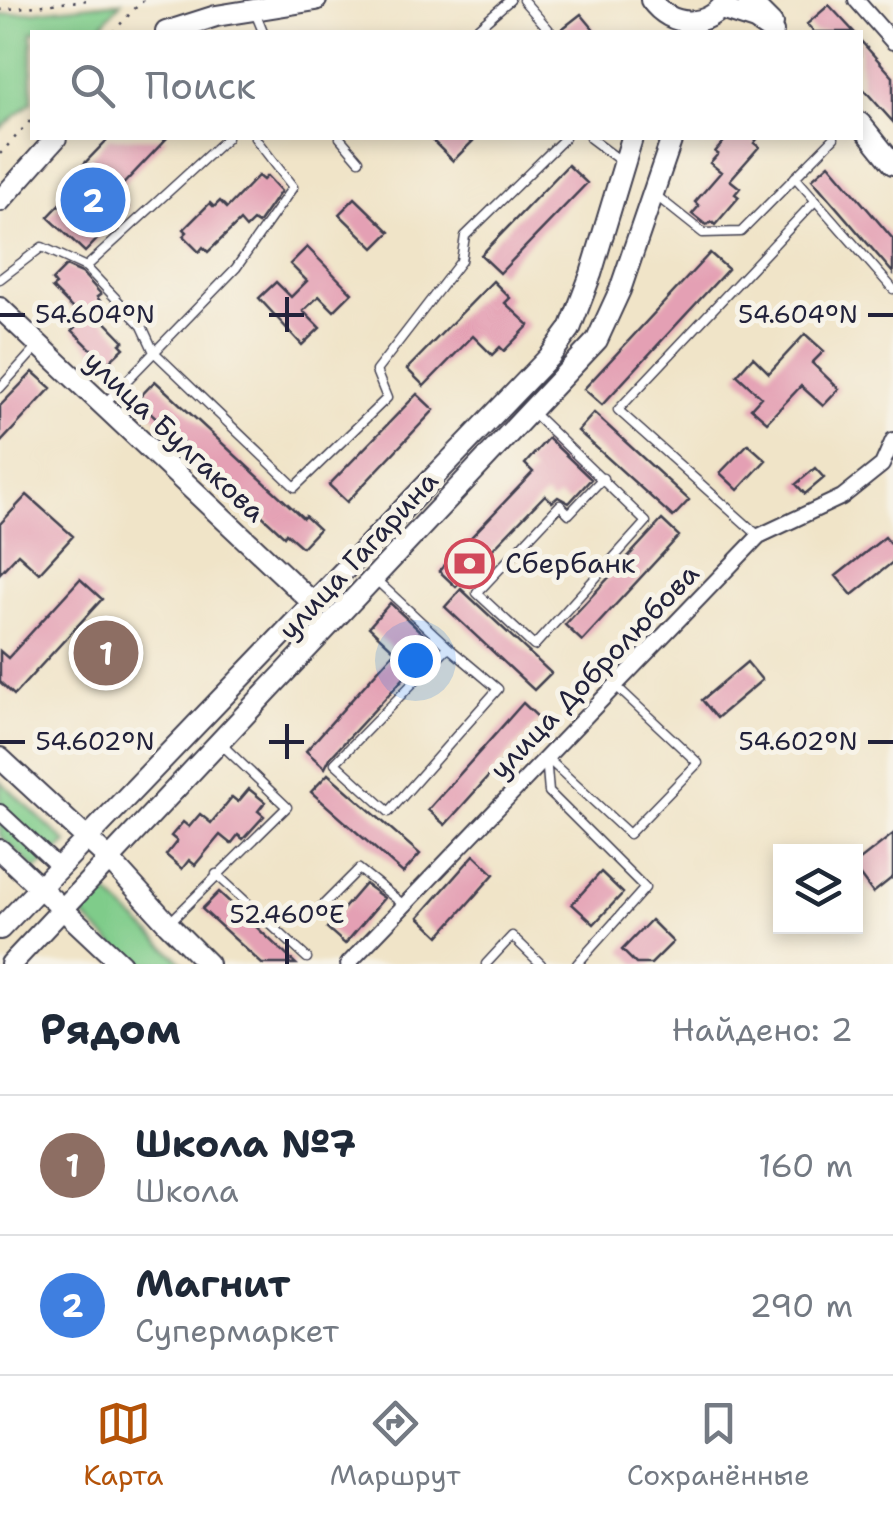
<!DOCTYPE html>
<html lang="ru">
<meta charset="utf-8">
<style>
:root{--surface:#fff;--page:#f6f6f7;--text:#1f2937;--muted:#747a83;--line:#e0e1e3;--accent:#b45309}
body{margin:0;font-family:"Shantell Sans",sans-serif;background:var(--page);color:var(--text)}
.controls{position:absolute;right:30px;bottom:30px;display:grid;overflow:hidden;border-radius:0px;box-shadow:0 5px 15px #0003}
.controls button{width:90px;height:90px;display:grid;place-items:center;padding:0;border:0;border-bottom:2px solid var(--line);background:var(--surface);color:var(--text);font:50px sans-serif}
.you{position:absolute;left:415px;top:660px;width:35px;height:35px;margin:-25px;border:8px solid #fff;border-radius:50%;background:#1a73e8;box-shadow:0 0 0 15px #1a73e833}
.badge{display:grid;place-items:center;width:65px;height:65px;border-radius:50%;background:var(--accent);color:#fff;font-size:32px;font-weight:700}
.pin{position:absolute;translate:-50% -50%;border:5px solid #fff;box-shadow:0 2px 10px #0006}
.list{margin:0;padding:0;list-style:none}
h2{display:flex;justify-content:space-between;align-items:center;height:130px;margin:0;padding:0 40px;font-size:42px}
h2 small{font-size:32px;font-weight:400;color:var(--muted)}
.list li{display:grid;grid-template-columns:65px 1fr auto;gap:30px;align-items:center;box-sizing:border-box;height:140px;padding:0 40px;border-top:2px solid var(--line)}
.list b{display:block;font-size:38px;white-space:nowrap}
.list p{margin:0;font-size:32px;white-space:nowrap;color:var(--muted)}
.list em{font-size:32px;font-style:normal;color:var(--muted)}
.icon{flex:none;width:55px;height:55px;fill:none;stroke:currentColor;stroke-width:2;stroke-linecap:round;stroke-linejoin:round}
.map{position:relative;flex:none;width:893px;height:964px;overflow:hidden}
.search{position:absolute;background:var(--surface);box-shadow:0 5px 15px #0003;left:30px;right:30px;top:30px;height:110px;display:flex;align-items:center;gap:25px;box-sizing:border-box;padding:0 35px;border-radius:0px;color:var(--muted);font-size:38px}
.sheet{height:410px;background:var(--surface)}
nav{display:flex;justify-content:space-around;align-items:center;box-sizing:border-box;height:140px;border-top:2px solid var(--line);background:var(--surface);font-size:28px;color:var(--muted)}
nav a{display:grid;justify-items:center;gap:5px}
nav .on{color:var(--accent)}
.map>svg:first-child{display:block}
</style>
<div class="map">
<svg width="893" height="964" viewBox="0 0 893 964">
<rect width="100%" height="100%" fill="#f7f3e8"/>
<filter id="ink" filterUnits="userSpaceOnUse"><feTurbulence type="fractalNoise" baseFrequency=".01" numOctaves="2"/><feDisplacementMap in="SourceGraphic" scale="20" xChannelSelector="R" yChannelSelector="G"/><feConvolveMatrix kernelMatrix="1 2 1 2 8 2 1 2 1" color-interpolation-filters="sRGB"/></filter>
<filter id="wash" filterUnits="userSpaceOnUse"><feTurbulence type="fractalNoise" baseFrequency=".0048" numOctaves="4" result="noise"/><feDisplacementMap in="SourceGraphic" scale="40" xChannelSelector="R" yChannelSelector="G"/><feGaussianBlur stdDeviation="2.25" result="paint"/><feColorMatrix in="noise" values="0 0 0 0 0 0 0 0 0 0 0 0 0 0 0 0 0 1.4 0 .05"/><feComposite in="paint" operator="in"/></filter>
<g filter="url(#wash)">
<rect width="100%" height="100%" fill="#f0e4c8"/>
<path fill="#7fcc8a" stroke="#507762" stroke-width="2.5" d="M121,2L96,32H32V102L0,129V15Z
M0,781L67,843L36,870L0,836Z
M101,888L184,964H133L77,910Z"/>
<g id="blocks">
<path fill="#e4a0b4" d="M829,5L854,32H814L807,24Z
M581,14L596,32H558Z
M860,40L893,77V122L860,85Z
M109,138H167L114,194L128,207L85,252L48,217L91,172L83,165Z
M430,138H476L453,161Z
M727,138H758L754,143L759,147L730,180L740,188L735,194L739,197L715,225L712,222L706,225L692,214L699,206L695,202L721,172L710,163L718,154L715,152Z
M829,164L893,239V273L812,179Z
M568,165L587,183L500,273L481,255Z
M258,176L263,180L267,176L281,191L258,224L253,221L246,228L240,221L208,252L203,247L199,252L183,236L187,232L184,229L210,203L214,207L220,201L227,208Z
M355,198L390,232L374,248L339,214Z
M307,247L352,293L334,311L319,296L303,311L320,328L302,345L259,298L276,282L291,297L307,281L290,264Z
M710,253L728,269L602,405L584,389Z
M66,266L82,273L101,294L97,297L101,302L93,309L124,341L120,344L124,348L108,363L105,359L103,361L72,330L83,319L52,288L56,285L52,280Z
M493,281L510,298L505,303L529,325L504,351L500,347L492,355L473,336L424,386L407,369Z
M805,334L824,351L812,363L839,389L823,406L801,386L767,422L751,408L761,397L737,375L753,357L769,373Z
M33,372L51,388L0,443V406Z
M155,381L303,518L305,516L319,529L302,547L286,533L284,536L137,400Z
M417,394L434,410L347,502L329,485Z
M594,413L689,500L673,517L578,431Z
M548,438L591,479L569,503L558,497L552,502L545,495L456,587L439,571L533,472L525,464Z
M748,444L766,460L738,490L720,473Z
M815,468L824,478L805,494L796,484Z
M27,495L73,536L39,573L18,554L0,573V524Z
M662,520L679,536L582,641L565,625Z
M885,537L893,547V562L852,595L836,576Z
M80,579L102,599L14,695L0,682V651L8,658Z
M461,589L551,673L534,690L445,607Z
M390,603L437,647L431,654L428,652L330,758L325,768L306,751L395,651L369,627Z
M747,662L762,680L717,718L702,700Z
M523,703L540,719L445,825L428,810Z
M328,774L420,854L403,873L311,792Z
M249,789L265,802L258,811L264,816L243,839L238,835L231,844L220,835L195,865L189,860L182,869L166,855L177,841L171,836L183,822L189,827L200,814L211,823L232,797L238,802Z
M893,834V877L873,893L856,870V863Z
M474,855L494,874L439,936L419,917Z
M601,872L623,893L594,924L572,904Z
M365,884L384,898L345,944L327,928Z
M219,892L296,964H262L202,909Z
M651,920L673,942L651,964H636L622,950Z"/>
</g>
</g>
<g filter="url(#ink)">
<use href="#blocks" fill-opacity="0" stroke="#413f50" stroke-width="2.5"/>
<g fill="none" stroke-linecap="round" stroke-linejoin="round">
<defs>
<path id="lane" d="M523,0L551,32
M254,10L263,32
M473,32L510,0
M340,138L359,160
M590,138L622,162
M795,177L893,289
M654,194L703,233L741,232L834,138
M86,267L142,326L154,352L295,487L387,398L376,371L461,261L465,236L565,138
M0,279L42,247L86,267L227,138
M0,388L37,347
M106,402L236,268L293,187L255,138
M532,412L646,522L534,646L477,593L560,505L569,514L603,478
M759,536L618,410L816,200
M374,578L448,647L335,763L389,812L498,689L448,647
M546,757L549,792L645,888L577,964
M547,758L629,834L698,763L615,685
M216,874L307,958
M309,919L359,869L404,905
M171,921L287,807L220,743
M486,964L512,936L541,964"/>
<path id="street" d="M856,0L893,42
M0,812L60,868
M348,964L759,536L842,497L882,465L893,440"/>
<path id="secondary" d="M651,0C671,28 708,29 727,0
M748,0L772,24
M721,9L755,20L773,32
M166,32L216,16L316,0
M860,123L893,164
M0,201L56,138
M0,308L313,603
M0,758L109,859L168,924L208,964
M0,850L121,964
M0,929L550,356L570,329L591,274L632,138
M11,964L597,340L620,290L672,138"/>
</defs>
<use href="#lane" stroke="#413f50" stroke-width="11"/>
<use href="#street" stroke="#413f50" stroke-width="18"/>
<use href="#secondary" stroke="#413f50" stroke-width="24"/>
<path stroke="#413f50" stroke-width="2.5" stroke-dasharray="2.5 8" stroke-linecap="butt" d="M0,10L88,0
M113,32L143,0
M0,154L32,119"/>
<use href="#lane" stroke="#fff" stroke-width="8"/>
<use href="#street" stroke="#fff" stroke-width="14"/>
<use href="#secondary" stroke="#fff" stroke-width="20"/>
</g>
</g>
<path fill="none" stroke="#22223b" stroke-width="4" d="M287,297V332M0,315H25M269,315H304M868,315H893M287,724V759M0,742H25M269,742H304M868,742H893M287,939V964"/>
<defs>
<symbol id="bank-ring" viewBox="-11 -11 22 22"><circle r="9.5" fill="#f7f3e8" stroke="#d1495b" stroke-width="1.5"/><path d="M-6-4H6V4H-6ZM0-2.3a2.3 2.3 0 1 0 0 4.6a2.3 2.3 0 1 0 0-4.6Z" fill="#d1495b"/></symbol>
</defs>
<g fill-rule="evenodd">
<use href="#bank-ring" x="442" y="536" width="55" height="55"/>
</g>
<g text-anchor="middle" stroke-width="10" stroke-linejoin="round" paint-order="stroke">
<g font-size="28" fill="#22223b" stroke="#f7f3e8">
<text transform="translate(175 436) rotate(43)" y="10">улица Булгакова</text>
<text transform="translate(358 555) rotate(-47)" y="10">улица Гагарина</text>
<text transform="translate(594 671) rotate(-46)" y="10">улица Добролюбова</text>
</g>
<g font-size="28" fill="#22223b" stroke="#f7f3e8" text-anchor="start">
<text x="505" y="573">Сбербанк</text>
</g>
</g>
<g font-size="25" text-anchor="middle" fill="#22223b" stroke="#f7f3e8" stroke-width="10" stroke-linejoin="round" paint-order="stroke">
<text x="95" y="323">54.604°N</text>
<text x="798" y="323">54.604°N</text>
<text x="95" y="750">54.602°N</text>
<text x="798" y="750">54.602°N</text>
<text x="287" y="923">52.460°E</text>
</g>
</svg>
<div class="controls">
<button><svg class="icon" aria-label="layers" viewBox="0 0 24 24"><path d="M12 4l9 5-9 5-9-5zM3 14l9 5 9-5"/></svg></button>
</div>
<div class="you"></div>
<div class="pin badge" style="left:106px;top:653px;background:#8d6e63">1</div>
<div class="pin badge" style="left:93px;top:200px;background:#3f7fe0">2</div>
<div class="search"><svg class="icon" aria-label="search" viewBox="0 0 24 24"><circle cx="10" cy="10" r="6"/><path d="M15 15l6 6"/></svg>Поиск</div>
</div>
<section class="sheet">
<h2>Рядом<small>Найдено: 2</small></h2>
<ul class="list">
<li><span class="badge" style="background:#8d6e63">1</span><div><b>Школа №7</b><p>Школа</p></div><em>160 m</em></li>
<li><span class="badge" style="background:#3f7fe0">2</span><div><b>Магнит</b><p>Супермаркет</p></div><em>290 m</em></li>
</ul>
</section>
<nav>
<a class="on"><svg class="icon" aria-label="map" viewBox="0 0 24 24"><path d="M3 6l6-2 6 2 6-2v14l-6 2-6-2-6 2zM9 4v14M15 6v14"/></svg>Карта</a>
<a><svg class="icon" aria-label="directions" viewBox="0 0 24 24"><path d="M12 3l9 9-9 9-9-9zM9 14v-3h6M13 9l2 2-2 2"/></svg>Маршрут</a>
<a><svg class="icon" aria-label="saved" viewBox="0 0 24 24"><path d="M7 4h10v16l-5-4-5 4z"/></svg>Сохранённые</a>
</nav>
